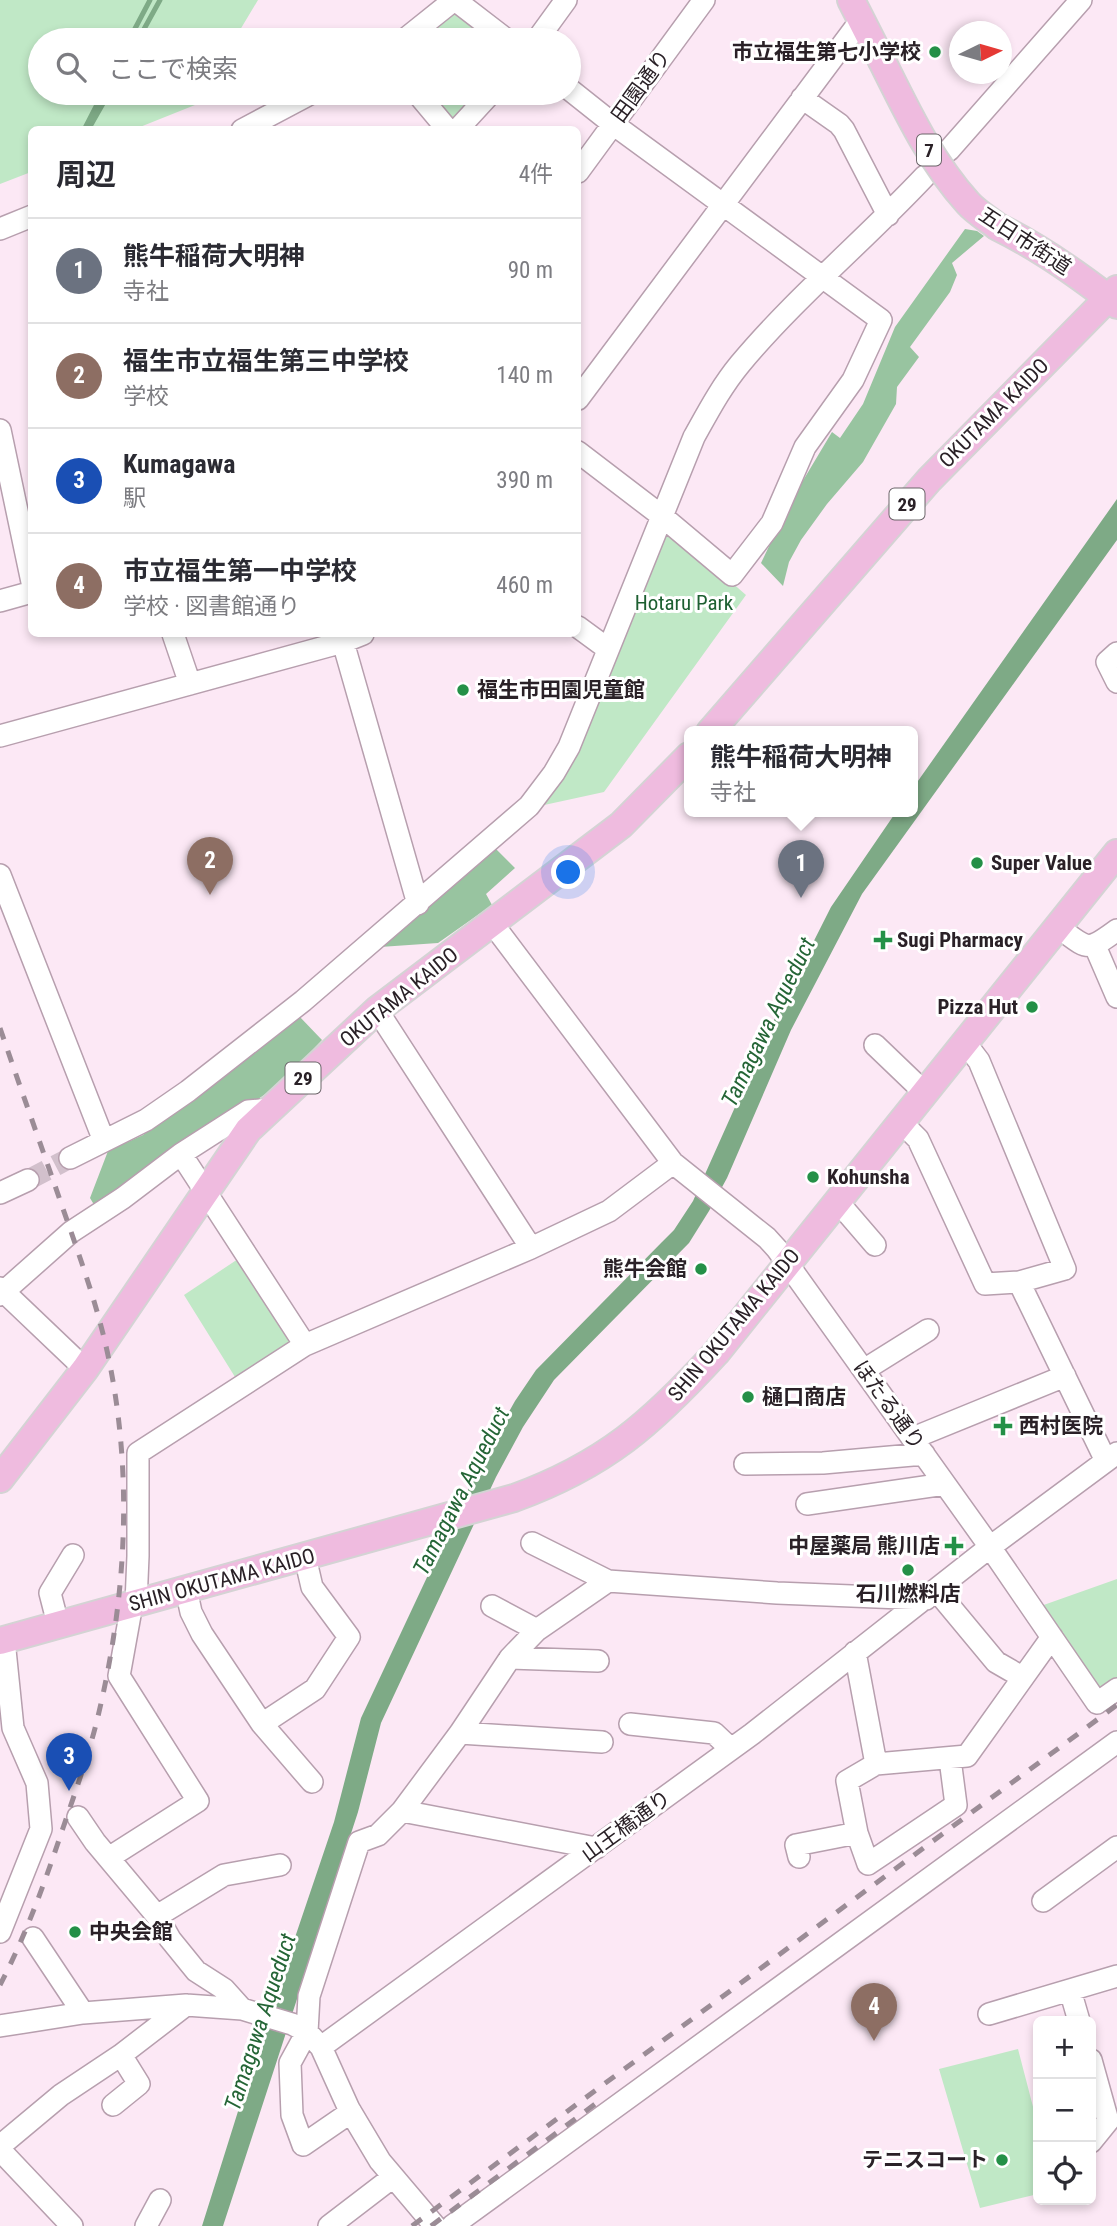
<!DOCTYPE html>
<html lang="ja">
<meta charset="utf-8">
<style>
:root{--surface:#fff;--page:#f2f2f3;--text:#2b2b33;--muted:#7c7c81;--line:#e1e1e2;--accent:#249047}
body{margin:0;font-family:"Roboto Condensed","Noto Sans JP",sans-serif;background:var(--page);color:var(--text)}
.controls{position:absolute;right:21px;bottom:21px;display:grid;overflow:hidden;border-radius:10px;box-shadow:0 4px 10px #0003}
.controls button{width:63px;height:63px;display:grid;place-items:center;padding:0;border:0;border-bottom:2px solid var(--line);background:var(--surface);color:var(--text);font:35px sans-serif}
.compass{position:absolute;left:949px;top:21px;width:63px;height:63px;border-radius:50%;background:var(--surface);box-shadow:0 4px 10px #0003;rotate:85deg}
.you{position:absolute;left:569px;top:873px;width:24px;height:24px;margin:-18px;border:5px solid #fff;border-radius:50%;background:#1a73e8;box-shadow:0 0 0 10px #1a73e833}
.badge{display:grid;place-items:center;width:46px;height:46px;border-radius:50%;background:var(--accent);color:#fff;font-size:23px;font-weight:700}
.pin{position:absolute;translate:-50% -58px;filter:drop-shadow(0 2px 4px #0008)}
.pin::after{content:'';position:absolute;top:37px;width:24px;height:21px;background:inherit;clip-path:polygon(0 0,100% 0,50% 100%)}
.popup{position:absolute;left:684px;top:726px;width:234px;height:91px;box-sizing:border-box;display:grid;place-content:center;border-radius:10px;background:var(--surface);filter:drop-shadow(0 2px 5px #0005);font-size:23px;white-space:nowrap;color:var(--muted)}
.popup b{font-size:26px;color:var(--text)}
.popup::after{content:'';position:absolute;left:50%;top:100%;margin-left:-14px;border:14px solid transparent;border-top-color:var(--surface)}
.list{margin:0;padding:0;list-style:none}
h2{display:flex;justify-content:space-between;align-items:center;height:91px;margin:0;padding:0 28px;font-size:30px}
h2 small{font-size:23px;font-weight:400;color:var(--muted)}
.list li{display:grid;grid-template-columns:46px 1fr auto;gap:21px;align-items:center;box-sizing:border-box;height:105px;padding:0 28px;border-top:2px solid var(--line)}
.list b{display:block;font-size:26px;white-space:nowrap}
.list p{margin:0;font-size:23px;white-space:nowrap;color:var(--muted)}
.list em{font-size:23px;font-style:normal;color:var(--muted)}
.icon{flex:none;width:38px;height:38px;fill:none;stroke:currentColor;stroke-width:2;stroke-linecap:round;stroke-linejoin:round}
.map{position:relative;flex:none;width:1117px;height:2226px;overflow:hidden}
.search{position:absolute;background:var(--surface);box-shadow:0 4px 10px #0003;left:28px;top:28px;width:553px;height:77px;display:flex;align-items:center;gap:18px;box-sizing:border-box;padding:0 24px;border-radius:38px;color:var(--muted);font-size:26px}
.panel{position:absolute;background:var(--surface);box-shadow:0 4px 10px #0003;left:28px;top:126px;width:553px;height:511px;border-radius:10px}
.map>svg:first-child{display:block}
</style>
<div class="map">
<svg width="1117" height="2226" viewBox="0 0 1117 2226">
<rect width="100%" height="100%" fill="#fce8f5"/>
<path fill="#c0e8c6" d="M0,0H258L234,40H40V93H225L135,129L32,130L31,172L0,184Z
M460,13L498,40H411L447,14Z
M421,93H486L458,123H448Z
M665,524L746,595L604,792L535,807Z
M241,1257L292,1342L240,1385L184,1295Z
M1117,1579V1678L1099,1689L1038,1607Z
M1018,2049L1038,2126V2194L980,2208L939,2069Z"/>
<path fill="#98c4a0" d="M965,229L977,231L984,236L952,263L957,275L950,292L910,347L919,357L897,387L896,404L863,462L827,504L801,540L789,562L783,586L761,563L789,504L832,432L840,438L863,404L895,327Z
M496,849L515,868L486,894L492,905L438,943L380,947Z
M299,1016L322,1040L279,1085L96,1208L90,1198L108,1151L143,1135Z"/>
<path fill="#7eaa86" d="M1117,499V540L862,894L791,1030L727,1178L709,1211L689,1243L554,1380L523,1427L496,1477L381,1723L358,1812L223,2226H202L261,2038L334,1822L361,1718L481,1462L515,1401L536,1370L662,1242L674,1230L693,1201L773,1022L831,907L896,812H913V788Z"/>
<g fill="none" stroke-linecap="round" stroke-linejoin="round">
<path stroke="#7eaa86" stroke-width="5" d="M129,40L150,0
M138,40L160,0
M84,130L103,93
M88,130L109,93"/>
<path stroke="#d2c0cc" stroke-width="21" stroke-dasharray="21 10" stroke-linecap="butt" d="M28,1180L70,1158"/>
<defs>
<path id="minor" d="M455,0L507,40
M404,40L454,0
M537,40L566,0
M569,89L613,124L881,320L853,380L805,447L772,523L732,575L663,517L578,452
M417,93L448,130
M802,98L839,124L844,130L888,215
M242,130L312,93
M457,130L491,93
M949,150L1081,0
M578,172L704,0
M0,229L32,216
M578,399L861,20
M0,430L32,582
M0,601L32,592
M578,627L608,649
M173,634L190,684
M343,642L418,904
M1117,653L1107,662L1117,682
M0,736L343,642L363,634
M0,875L104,1141
M492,923L673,1163L767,1238L777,1249L990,1547L1097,1703L1117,1689
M1058,927C1088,949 1086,953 1117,930
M1095,946L1117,997
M377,1010L531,1248
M966,1044L979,1061L1065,1269L1019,1282L1106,1461
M875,1045L924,1092
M901,1122L918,1139L985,1284L1019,1282
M181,1154L305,1345
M70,1158L146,1120L188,1091L303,1001L529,806L554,773L569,747L694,437C708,412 721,387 740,364C796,297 865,240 925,176
M0,1193L28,1180
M838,1202L875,1245
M0,1288L85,1369
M0,1295L71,1232L123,1198L181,1154L248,1111L271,1109
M864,1370L928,1330
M913,1438L1065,1376
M745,1464L823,1463L924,1454
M807,1504L945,1484
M532,1543L608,1581
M186,1589L191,1612L202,1634L262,1724L312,1782
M937,1591L996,1662L1022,1677
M136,1603L138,1556V1453L305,1345L531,1248L609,1211L673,1163
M492,1606L537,1630
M58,1624L50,1593L73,1555
M855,1652L876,1764L967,1756L1052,1637
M510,1658L598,1661
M262,1724L315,1689L349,1637L312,1587L305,1557
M630,1724L714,1733L731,1749
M460,1733L602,1742
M876,1764L847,1781L857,1833L868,1864L956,1805L950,1759
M78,1817L95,1842L157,1916L170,1939L196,1971L224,1989L242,2009
M596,1848L402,1811L460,1733L510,1658L537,1630L608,1581L777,1593L926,1599
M110,1857L198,1801L119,1676L132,1604
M799,1857L796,1845L857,1833
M1043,1901L1117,1847
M157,1916L224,1875L280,1865
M0,1932L41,1829L37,1783L13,1728L4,1640
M33,1938L83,2013
M1070,1990L1079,2021
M989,2014L1117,1976
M0,2026L83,2013L186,2005L242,2009L292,2024L307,2032L321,2047L349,2109L380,2161L435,2226
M321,2047L752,1734L990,1547L1117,1453
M1091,2060L1108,2121L1091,2142
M113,2105L139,2084L121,2055L186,2005
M351,2112L303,2145L292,2115L290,2063L307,2032L309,1996L359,1842L378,1835L402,1811
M0,2146L61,2095L121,2055
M0,2150L72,2226
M146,2226L160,2200
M329,2226L393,2177
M452,2226L1117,1742"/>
<path id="major" d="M851,0L881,59
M998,227C1041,248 1079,275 1117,305
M710,732L929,480L1117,289
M0,1479L85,1369L248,1130L377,1010L621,825L689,756
M0,1641L514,1498C605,1465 652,1423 716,1353L1117,853"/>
</defs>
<use href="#minor" stroke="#b79fae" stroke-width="24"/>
<use href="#major" stroke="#d4d3d4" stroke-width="30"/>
<use href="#minor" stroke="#fff" stroke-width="21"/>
<use href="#major" stroke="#efbbdf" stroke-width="26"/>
<path stroke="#9b8c96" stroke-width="5" stroke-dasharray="12 12" stroke-linecap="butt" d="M0,1028C20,1087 41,1145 61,1203C79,1255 98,1306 109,1360C133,1477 126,1597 99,1712C90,1751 76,1790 63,1828C45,1882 26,1935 0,1985
M412,2226L1117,1705
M431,2226L602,2099"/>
<defs>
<path id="major-bridge" d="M881,59C906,109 930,161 968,203C976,212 988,219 998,227"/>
</defs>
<use href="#major-bridge" stroke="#d4d3d4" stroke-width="30" stroke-linecap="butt"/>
<use href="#major-bridge" stroke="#efbbdf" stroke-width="26"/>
</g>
<g fill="#249047" stroke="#fff" stroke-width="2.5">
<circle cx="935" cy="52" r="7"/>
<circle cx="463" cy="690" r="7"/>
<circle cx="977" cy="863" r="7"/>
<path d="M879.5 929.5h7v7h7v7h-7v7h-7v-7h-7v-7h7z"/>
<circle cx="1032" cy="1007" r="7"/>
<circle cx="813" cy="1177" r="7"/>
<circle cx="701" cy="1269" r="7"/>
<circle cx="748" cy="1397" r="7"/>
<path d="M999.5 1415.5h7v7h7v7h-7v7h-7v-7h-7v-7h7z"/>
<path d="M950.5 1535.5h7v7h7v7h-7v7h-7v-7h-7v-7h7z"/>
<circle cx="908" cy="1570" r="7"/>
<circle cx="75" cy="1932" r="7"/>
<circle cx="1002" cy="2160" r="7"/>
</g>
<g text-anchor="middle" stroke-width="6" stroke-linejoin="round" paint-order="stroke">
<g fill="#fff" stroke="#6a6468" stroke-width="2">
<rect x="917" y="134.5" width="24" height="31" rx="5"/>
<rect x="889.5" y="488.5" width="35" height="31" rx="5"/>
<rect x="285.5" y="1062.5" width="35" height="31" rx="5"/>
</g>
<g font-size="19" font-weight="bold" fill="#2a2127">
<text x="929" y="157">7</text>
<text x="907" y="511">29</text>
<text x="303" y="1085">29</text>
</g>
<g font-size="21" font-weight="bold" fill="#2a2127" stroke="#fff" text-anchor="start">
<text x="921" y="59" text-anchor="end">市立福生第七小学校</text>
<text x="477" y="697">福生市田園児童館</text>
<text x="991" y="870">Super Value</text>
<text x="897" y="947">Sugi Pharmacy</text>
<text x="1018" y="1014" text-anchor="end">Pizza Hut</text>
<text x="827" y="1184">Kohunsha</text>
<text x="687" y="1276" text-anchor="end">熊牛会館</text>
<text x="762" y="1404">樋口商店</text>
<text x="1019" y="1433">西村医院</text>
<text x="940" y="1553" text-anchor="end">中屋薬局 熊川店</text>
<text x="908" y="1601" text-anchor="middle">石川燃料店</text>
<text x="89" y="1939">中央会館</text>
<text x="988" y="2167" text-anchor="end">テニスコート</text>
</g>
<g font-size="21" fill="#2a2127" stroke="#fff">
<text transform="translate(641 86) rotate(-54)" y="7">田園通り</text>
<text transform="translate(1025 241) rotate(33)" y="7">五日市街道</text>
<text transform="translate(994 413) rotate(-45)" y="7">OKUTAMA KAIDO</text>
<text transform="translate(399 997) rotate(-39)" y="7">OKUTAMA KAIDO</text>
<text transform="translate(734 1325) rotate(-50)" y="7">SHIN OKUTAMA KAIDO</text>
<text transform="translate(889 1405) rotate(54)" y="7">ほたる通り</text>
<text transform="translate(222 1580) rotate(-15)" y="7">SHIN OKUTAMA KAIDO</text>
<text transform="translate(626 1826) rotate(-36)" y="7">山王橋通り</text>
</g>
<g font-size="21" fill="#1d5f31" stroke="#fff">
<text x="684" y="610">Hotaru Park</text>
</g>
<g font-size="23" font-style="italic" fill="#246536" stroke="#fff">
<text transform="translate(768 1022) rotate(-64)" y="8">Tamagawa Aqueduct</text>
<text transform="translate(461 1491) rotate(-63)" y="8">Tamagawa Aqueduct</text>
<text transform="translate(260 2022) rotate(-72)" y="8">Tamagawa Aqueduct</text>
</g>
</g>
</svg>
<div class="controls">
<button>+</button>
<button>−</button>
<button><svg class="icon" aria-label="locate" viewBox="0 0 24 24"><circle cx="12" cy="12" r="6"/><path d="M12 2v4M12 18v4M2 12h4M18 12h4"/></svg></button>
</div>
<svg class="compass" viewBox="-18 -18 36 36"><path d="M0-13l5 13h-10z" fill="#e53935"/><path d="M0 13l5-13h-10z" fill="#7c7c81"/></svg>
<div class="you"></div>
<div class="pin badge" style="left:801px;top:898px;background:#6b7280">1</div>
<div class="popup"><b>熊牛稲荷大明神</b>寺社</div>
<div class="pin badge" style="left:210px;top:895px;background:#8d6e63">2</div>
<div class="pin badge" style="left:69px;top:1791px;background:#1a4fb4">3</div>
<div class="pin badge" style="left:874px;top:2041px;background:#8d6e63">4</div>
<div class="search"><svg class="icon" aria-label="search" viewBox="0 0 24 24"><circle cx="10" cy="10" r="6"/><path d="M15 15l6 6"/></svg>ここで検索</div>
<section class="panel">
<h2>周辺<small>4件</small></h2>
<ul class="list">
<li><span class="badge" style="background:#6b7280">1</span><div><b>熊牛稲荷大明神</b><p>寺社</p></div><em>90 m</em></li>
<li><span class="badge" style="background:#8d6e63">2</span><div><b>福生市立福生第三中学校</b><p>学校</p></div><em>140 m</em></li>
<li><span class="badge" style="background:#1a4fb4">3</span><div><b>Kumagawa</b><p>駅</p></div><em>390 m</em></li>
<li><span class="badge" style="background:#8d6e63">4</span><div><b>市立福生第一中学校</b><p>学校 · 図書館通り</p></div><em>460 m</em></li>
</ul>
</section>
</div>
